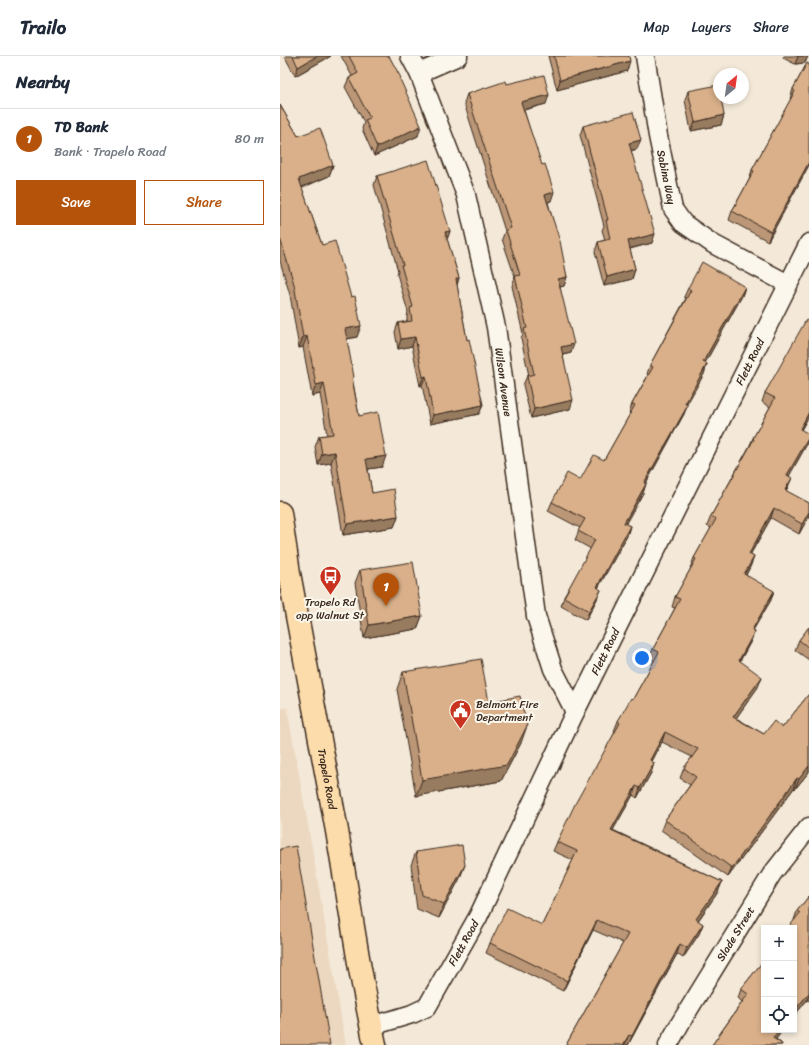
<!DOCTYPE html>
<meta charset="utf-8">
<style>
:root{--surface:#fff;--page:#f6f6f7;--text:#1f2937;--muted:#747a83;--line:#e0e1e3;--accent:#b45309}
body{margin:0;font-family:Sriracha,sans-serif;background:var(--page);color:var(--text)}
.controls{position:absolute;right:12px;bottom:12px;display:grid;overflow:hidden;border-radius:0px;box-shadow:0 2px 6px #0003}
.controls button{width:36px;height:36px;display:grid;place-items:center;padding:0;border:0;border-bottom:1px solid var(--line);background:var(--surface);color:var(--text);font:20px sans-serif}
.compass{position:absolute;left:433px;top:12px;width:36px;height:36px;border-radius:50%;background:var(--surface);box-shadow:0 2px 6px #0003;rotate:29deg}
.you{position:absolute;left:362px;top:602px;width:14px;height:14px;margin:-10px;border:3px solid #fff;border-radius:50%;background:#1a73e8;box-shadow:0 0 0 6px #1a73e833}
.badge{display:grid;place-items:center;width:26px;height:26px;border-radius:50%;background:var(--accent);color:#fff;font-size:13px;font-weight:700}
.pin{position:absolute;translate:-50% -33px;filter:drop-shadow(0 1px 2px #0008)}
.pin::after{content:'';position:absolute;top:21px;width:14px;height:12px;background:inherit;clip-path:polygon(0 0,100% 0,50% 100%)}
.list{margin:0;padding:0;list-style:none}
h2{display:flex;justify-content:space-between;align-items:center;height:52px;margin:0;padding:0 16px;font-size:17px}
h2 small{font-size:13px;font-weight:400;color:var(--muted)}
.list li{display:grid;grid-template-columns:26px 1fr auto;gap:12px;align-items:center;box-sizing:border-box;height:60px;padding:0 16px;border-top:1px solid var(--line)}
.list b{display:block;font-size:15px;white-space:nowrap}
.list p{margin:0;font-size:13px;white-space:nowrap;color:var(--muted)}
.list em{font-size:13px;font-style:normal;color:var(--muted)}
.actions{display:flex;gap:8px;padding:12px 16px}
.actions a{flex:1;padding:9px 0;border:1px solid var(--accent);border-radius:0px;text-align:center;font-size:14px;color:var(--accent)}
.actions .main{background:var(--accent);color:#fff}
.icon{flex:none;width:22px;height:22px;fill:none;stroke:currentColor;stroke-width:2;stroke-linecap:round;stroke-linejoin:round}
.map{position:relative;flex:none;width:529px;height:989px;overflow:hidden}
header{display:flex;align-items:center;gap:24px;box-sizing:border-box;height:56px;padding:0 20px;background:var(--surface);border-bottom:1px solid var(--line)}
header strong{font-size:19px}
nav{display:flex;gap:22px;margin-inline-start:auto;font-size:14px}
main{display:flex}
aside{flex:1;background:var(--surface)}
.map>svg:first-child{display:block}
</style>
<header>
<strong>Trailo</strong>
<nav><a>Map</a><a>Layers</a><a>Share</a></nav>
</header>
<main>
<aside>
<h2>Nearby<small></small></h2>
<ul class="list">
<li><span class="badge">1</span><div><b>TD Bank</b><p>Bank · Trapelo Road</p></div><em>80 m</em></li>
</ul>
<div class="actions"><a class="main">Save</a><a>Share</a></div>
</aside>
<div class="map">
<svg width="529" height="989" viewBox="0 0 529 989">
<rect width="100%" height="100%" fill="#f4e9d8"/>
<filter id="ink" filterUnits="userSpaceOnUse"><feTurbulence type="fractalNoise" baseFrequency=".025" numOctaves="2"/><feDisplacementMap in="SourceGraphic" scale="8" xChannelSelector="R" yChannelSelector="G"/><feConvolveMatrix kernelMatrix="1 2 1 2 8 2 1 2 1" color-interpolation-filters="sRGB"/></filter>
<g filter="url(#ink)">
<path fill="#ecd8c1" d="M7,651L26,757L66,989H0V653Z"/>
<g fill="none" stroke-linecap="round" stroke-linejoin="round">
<defs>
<g id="street">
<path id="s1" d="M130,0L139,17L186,139L216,271L256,560L273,613L295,656"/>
<path id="s2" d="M365,0L378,80L393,153L403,167L433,188L508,228"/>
<path d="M139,17L178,0"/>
<path id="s3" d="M92,970L132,958L147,951L198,861L295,656L529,187"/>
<path id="s4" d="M388,989L401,966L492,818L529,771"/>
</g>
<g id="primary">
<path id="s5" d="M0,457L9,517L57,775L80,913L95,989"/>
</g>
</defs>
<use href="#street" stroke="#3b2a1e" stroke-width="21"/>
<use href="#primary" stroke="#3b2a1e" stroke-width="25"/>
<use href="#street" stroke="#fbf7ec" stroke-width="18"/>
<use href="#primary" stroke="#fddcac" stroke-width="22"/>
</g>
<path fill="#bb9777" stroke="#3b2a1e" d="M5,0H51L15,20L5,1Z
M61,0H109L120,24L138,80L94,100L82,73L84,66L65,31L69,22L72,20Z
M268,0H349L347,15L277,34Z
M504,0H528L525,7L515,8L503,2Z
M527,7L529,109L488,185L449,164L452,155L469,124L472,114L511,43H510L513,33Z
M227,28L266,48L244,54L271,145L268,146L287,221L284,230L280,231L291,297L283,299L290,353L251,362L243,329L247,320H249L241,282L243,278L232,230L235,221L222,183L225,175L184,47L187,38Z
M408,35L444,59L441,69L411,75L405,44Z
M0,49L18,80L53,109L49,120L22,132L42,189L77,281L67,283L73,326L79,360L102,411L88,413L92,437L118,460L114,471L63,479L51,407L38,409L35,391L39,380L47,379L40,338L32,340L23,291L19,292L10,239L0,205Z
M303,70L357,93L351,95L372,187L350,193L355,213L352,223L324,230L315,196L318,186L325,184L322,174L324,170L300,79Z
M97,120L170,175L167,183L179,222L177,229L187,284L203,349L199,358L150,368L142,329L140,330L132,290L118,293L115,276L118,267L127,265V261L128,256L117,218L118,215L94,129Z
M465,231L462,240L425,307L427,308L424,318L406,349L404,358L366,427L363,437L345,468L350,470L347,480L318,532L317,543L306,564L281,550L284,541L311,493L295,484L300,472L268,455L272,446L300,424L324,404L350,358L349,357L352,348L368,319L367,318L370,309L406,242L404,241L408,232Z
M529,266V360L521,374L527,388L509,420L508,431L506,435L529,447V460L519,478L491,462L470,499L474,501L470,511L466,519L491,544L473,574L471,585L460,605L478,631L456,662L484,678L502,672L529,638V716L515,733L514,732L448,821L381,774L385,764L410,729L400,722L404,712L412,701L382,686L371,705L374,707L371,717L357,742L353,739L333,774L442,826L438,836L418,865L423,868L419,878L403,902L397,898L348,989L345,988V989H286L343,887L313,874L283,935L206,897L210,887L262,869L293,804L273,795L277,786L335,676L334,675L338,665L353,643L374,605L369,602L373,593L395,552L392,551L395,541L411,512H410L414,502L431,472L427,470L431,460L469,391L473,382L490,351L482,346L485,337Z
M80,514L142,560L137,573L84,582L75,527Z
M529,571V604L515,594L519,584Z
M123,616L209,646L241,687L221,725L136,740L117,633Z
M136,796L180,822L159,862L137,853L131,809Z
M529,840V945L527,944L514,960V864L517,855Z
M484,904V974H503L496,983L502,988V989H432L462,946L458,942L461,933Z"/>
<path fill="#987b61" stroke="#3b2a1e" d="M37,0H51L15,20L18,11Z
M518,0H528L525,7L515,8Z
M350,5L347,15L277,34L280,24Z
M269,39L266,48L238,55L241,46Z
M444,59L441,69L411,75L415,66Z
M141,70L138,80L94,100L97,91Z
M361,84L357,93L345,96L349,87Z
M529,106V109L488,185L491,176Z
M53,109L49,120L15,134L19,123Z
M274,136L271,145L262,148L265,139Z
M170,175L167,184L165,176Z
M375,178L372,187L344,194L348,185Z
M355,213L352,223L324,230L327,221Z
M287,221L284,230L275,232L278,223Z
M179,222L176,232V223Z
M465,231L462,240L420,316L423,306Z
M81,270L77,281L61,284L65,273Z
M27,280L23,291L19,292L23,281Z
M135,281L132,290L118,293L121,283Z
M294,288L291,297L278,300L281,291Z
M427,308L424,318L402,357L405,348Z
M146,320L142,329L140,330L143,321Z
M44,327L40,338L32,340L36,329Z
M293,344L290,353L251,362L254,353Z
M203,349L199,358L150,368L153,359Z
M408,349L404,358L361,436L364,427Z
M529,356V360L516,382L520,373Z
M529,381L527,388L504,429L507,419Z
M55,396L51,407L38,409L42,398Z
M106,400L102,411L82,414L86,403Z
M512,422L508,431L501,444L505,434Z
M366,428L363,437L341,476L344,467Z
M494,452L491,462L465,508L469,498Z
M529,456V460L519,478L522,468Z
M118,460L114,471L63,479L67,468Z
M350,470L347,480L313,541L317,531Z
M474,501L470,511L461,528L464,518Z
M321,534L317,543L306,564L309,555Z
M494,535L491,544L468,583L472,574Z
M142,560L137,573L84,582L89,569Z
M475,575L471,585L455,614L459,604Z
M482,621L478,631L450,671L453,661Z
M247,670L241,687L221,725L136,740L142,724Z
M385,676L382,686L366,714L370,704Z
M374,707L371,717L357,742L360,732Z
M529,710V716L515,733L519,723Z
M517,722L514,732L448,821L452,812Z
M356,730L353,739L328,783L331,774Z
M185,809L180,822L159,862L164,848Z
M442,826L438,836L412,873L416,863Z
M317,864L313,874L283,935L287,925Z
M423,868L419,878L403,902L407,892Z
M400,888L397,898L348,989L352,980Z
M529,937V939L527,944L514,960V955Z
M499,974H503L491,989L493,982Z
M349,979L345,989H343Z"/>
<path fill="#d9b08a" stroke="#3b2a1e" d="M13,0H37L18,11Z
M69,0H109L121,22L120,23L141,70L97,91L85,64L90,62L69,22L78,17Z
M274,0H349L350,5L280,24Z
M527,7L529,8V106L491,176L452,155L474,115L472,114L515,35L513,33Z
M264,19L269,39L241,46L262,109L265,108L274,136L265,139L280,185L287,221L278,223L294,288L281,291L293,344L254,353L247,320L254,318L244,273L247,272L235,220L240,219L226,174L231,172L187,38L226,25L227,28Z
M438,29L439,35V42H441L444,59L415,66L408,35Z
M0,49L18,80L40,72L53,109L19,123L42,189L55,185L71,241L75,240L81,270L65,273L74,321L72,322L79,360L98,356L106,400L86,403L92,437L114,433L118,460L67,468L55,396L42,398L39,380L53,378L44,327L36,329L27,280L23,281L14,228L0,182Z
M353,56L361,84L349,87L375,178L348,185L355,213L327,221L318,186L330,183L326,164H328L303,70Z
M148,104L170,175L165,176L179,222L176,223L187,284L189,283L203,349L153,359L146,320L143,321L135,281L121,283L118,267L132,265L130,252L133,251L121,209H123L97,120Z
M422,206L465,231L423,306L427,308L405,348L408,349L364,427L366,428L344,467L350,470L317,531L321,534L309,555L284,541L315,484L298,475L305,463L272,446L287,417L300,424L314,399L324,404L355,349L352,348L373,311L370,309L411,234L408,232Z
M526,264L529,266V356L520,373L529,378V381L507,419L512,422L505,434L529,447V456L522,468L494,452L469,498L474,501L464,518L494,535L472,574L475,575L459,604L482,621L453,661L484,678L494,665L502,672L529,638V710L519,723L517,722L452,812L385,764L416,721L404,712L418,693L385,676L370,704L374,707L360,732L356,730L331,774L442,826L416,863L423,868L407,892L400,888L352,980L349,979L343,989H286L348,878L317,864L287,925L210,887L227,852L262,869L297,795L277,786L295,748L340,667L338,665L351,642L353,643L379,596L373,593L400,543L395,541L416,503L414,502L436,463L431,460L474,383L473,382L495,342L485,337Z
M133,506L142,560L89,569L80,514Z
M529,571V592L519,584Z
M201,603L209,646L240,640L247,670L227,709L142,724L123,616Z
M182,789L185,809L164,848L142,839L136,796Z
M16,790L50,989H0V793Z
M529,840V937L514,955V872H508L520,857L517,855Z
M484,904V974H499L493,982L502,988L501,989H432L468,938L461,933Z"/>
</g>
<defs>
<symbol id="bus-pin" viewBox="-11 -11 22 30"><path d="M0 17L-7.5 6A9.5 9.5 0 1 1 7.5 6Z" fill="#c8321e" stroke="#fbf7ec"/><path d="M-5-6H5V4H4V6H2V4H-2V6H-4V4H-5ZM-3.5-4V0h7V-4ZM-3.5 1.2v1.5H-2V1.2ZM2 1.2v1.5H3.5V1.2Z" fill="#fff"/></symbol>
<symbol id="civic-pin" viewBox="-11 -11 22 30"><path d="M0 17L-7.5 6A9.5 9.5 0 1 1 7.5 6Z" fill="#c8321e" stroke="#fbf7ec"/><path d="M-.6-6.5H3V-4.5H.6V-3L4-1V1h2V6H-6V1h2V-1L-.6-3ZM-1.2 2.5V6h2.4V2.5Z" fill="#fff"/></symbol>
</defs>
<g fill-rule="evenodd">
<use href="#bus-pin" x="38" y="508" width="25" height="34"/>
<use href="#civic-pin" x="168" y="642" width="25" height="34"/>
</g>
<g text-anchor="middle" stroke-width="4" stroke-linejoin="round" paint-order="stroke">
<g font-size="11" fill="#3b2a1e" stroke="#fbf7ec">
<text dy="4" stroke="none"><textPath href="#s2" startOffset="123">Sabina Way</textPath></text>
<text dy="4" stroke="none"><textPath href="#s3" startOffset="780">Flett Road</textPath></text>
<text dy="4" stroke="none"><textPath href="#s1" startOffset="341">Wilson Avenue</textPath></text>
<text dy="4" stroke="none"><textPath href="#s3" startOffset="456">Flett Road</textPath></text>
<text dy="4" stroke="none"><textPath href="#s5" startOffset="270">Trapelo Road</textPath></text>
<text dy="4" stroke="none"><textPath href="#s4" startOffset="130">Slade Street</textPath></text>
<text dy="4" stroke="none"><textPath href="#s3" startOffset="132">Flett Road</textPath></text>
</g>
<g font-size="11" fill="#3b2a1e" stroke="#fbf7ec">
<text x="50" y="550">Trapelo Rd<tspan x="50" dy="13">opp Walnut St</tspan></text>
<text x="196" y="652" text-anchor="start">Belmont Fire<tspan x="196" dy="13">Department</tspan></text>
</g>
</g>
</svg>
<div class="controls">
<button>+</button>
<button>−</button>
<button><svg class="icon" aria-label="locate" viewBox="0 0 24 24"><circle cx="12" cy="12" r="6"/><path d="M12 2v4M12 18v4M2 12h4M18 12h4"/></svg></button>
</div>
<svg class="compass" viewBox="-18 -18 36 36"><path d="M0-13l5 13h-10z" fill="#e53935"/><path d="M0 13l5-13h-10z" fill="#747a83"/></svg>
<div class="you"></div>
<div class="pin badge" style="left:106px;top:550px">1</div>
</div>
</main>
